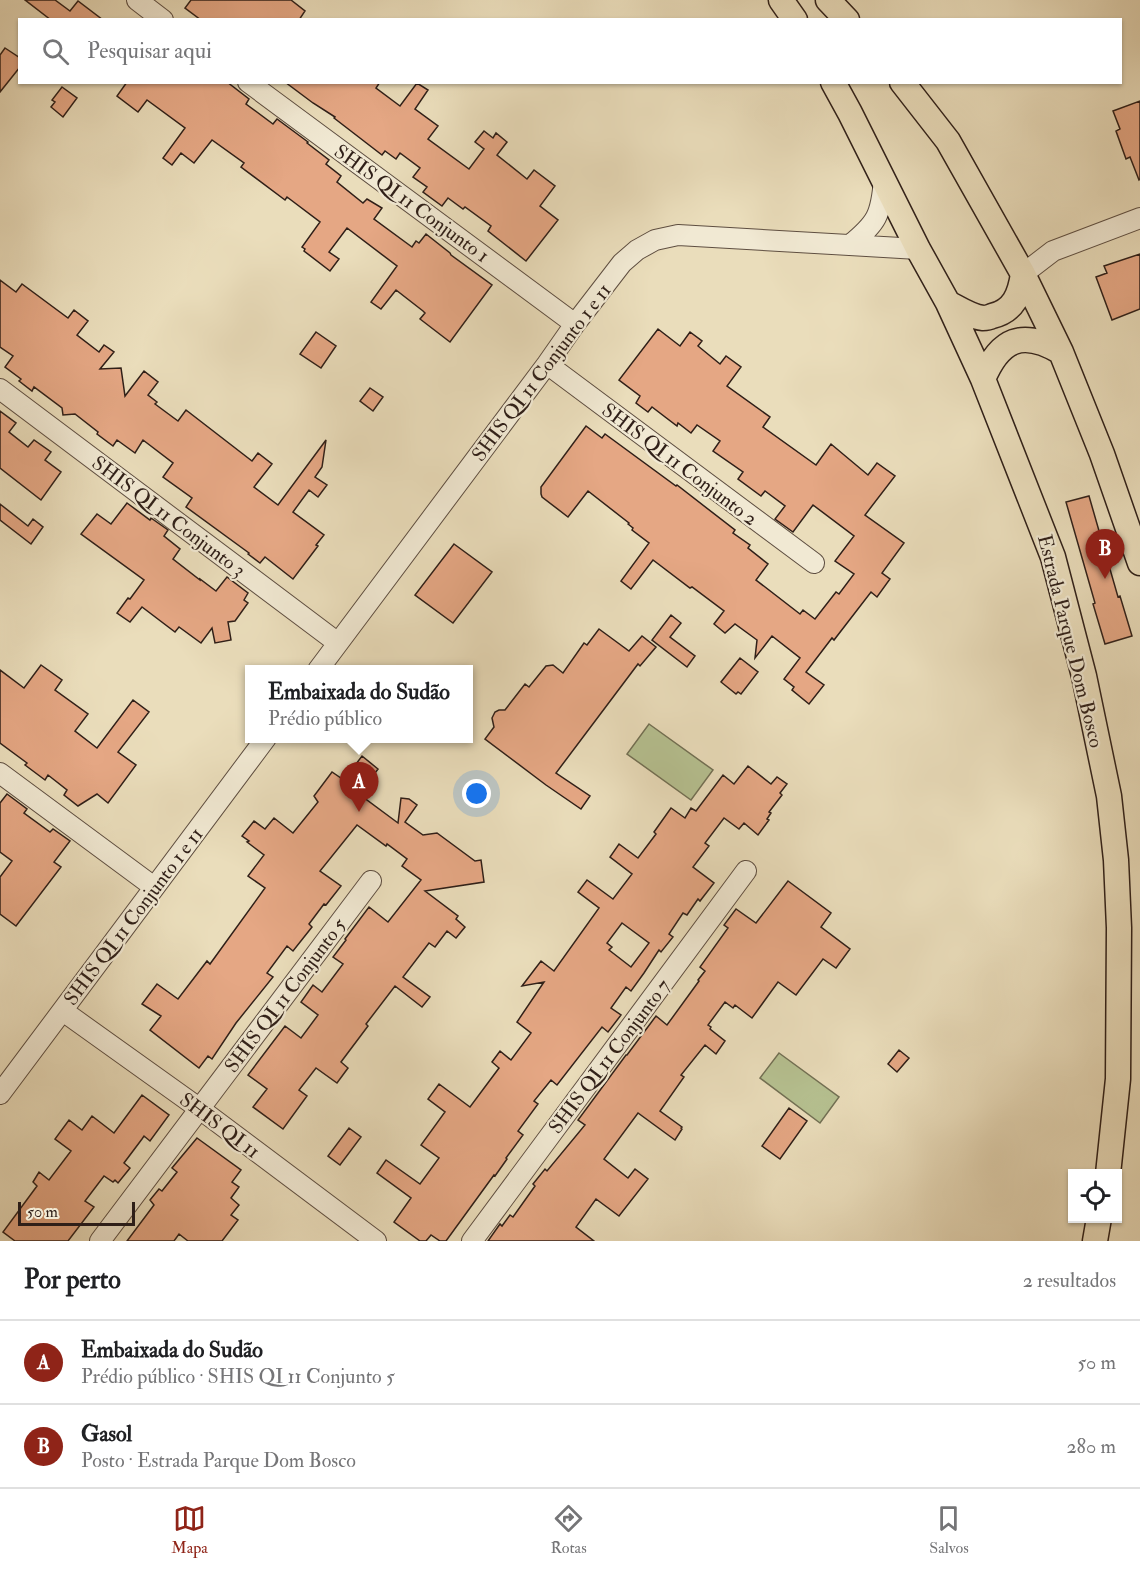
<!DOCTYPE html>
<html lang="pt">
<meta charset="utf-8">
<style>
:root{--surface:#fff;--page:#f2f2f2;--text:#202124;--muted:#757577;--line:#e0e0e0;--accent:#8f2418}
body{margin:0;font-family:"IM FELL Double Pica",serif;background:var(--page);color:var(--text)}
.controls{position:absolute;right:18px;bottom:18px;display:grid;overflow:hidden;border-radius:0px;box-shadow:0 2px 4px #0004}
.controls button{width:54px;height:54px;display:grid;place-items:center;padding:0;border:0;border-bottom:2px solid var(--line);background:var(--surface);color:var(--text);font:30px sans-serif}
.scale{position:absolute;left:18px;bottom:15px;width:117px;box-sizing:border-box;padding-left:6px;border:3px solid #2f1f18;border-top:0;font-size:16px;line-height:21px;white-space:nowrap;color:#2f1f18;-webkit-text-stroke:4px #f1e9d3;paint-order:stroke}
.you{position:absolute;left:477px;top:794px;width:21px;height:21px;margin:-15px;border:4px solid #fff;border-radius:50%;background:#1a73e8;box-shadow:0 0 0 9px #1a73e833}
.badge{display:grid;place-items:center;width:39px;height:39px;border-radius:50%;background:var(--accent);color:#fff;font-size:20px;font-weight:700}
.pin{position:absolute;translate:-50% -50px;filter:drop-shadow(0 2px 3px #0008)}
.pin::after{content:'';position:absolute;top:32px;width:21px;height:18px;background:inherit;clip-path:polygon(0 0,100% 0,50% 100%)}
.popup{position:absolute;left:245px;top:665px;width:228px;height:78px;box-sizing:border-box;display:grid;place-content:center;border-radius:0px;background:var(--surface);filter:drop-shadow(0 2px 4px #0005);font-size:20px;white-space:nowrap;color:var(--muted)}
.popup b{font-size:22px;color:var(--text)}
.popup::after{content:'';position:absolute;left:50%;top:100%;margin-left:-12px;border:12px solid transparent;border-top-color:var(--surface)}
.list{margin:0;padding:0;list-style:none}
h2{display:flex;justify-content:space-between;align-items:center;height:78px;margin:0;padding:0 24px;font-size:26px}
h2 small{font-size:20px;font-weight:400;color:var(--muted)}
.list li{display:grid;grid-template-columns:39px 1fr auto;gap:18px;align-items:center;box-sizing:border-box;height:84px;padding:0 24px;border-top:2px solid var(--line)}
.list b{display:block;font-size:22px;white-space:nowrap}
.list p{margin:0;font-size:20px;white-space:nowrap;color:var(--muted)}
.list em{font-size:20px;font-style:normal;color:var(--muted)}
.icon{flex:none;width:33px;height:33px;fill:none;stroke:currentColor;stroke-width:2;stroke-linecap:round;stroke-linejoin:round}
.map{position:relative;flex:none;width:1140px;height:1241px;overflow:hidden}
.search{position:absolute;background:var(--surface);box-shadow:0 2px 4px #0004;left:18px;right:18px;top:18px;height:66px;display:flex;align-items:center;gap:15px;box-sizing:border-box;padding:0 21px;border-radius:0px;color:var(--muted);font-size:22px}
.sheet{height:246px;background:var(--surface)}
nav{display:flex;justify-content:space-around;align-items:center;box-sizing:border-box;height:84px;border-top:2px solid var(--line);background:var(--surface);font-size:16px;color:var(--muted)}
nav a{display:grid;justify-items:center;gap:3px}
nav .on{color:var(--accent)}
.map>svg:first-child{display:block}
</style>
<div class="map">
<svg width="1140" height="1241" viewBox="0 0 1140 1241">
<rect width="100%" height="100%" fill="#eaddbb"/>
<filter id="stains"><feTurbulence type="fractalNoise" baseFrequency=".00333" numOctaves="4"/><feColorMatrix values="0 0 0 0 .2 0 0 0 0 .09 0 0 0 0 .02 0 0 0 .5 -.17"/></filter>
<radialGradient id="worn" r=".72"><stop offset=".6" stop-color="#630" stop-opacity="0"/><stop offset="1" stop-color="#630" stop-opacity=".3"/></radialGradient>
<path fill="#b6c191" stroke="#727054" stroke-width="1.5" d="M649,724L713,770L691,800L627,754Z
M779,1053L839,1097L820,1123L760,1078Z"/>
<path fill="#e5a784" stroke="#2f1f18" stroke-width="1.5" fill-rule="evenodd" d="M25,0H55L70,11L78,1L103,20H51Z
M191,0H291L305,11L299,20H201L185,8Z
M5,48L20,58V67L0,92V55Z
M127,82H227L249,99L246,104L273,124L277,119L308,142L307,143L329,160L326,164L341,176L337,182L363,203L367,199L382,208L374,219L412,247L416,241L419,243L426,234L450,253L451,255L492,285L450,342L420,319L425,313L423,311L396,290L381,309L371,302L397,266L347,228L329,252L339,259L330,271L304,251L305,249L302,247L320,222L287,197L285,200L241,167L244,163L212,140L194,163L181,153L172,165L163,158L185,128L147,100L138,112L117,96Z
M285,82H380L376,88L400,106L417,83L428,90L415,109L438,126L428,139L469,169L484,149L475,142L484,131L493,138L496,133L507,142L497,155L527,179L534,170L555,186L540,206L558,220L526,261L488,231L491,226L465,207L463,209L448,198L442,206L423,192L427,187L413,177L420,168L400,153L396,159L385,151L382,155L334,118L335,117L313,103Z
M62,87L77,98L63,117L51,107L55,102L52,100Z
M1140,101V179L1139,180L1130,157L1126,159L1116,131L1120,129L1113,111Z
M1140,254V309L1112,320L1096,277L1107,273L1104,266Z
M0,280L16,292L22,284L68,318L74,310L88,321L77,335L99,352L104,345L114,352L100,369L121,368L125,396L144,371L158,382L148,395L157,402L155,404L178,421L186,410L252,461L258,453L272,464L254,487L278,505L326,440L322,467L315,477L327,485L318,497L309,490L293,512L324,535L316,545L318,546L293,579L265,557L260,563L248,554L249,553L186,507L192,498L163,477L173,463L143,440L135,453L117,440L113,446L97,434L98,432L75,414L63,415L62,408L34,387L32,391L19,381L21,379L5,367L13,356L0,347Z
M658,329L680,346L690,332L702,341L698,346L720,364L726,356L741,367L727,386L770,417L763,427L816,465L831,444L868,475L877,463L895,476L865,515L904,543L882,573L890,579L877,597L871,592L834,640L832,638L806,672L824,685L809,704L792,690L794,687L784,679L800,658L772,636L755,658L757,640L735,624L725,633L714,624L724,611L692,587L690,588L653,560L631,589L621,581L649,543L632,530L633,528L628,524L629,523L588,491L568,517L542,497L541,494V487L586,426L602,438L605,434L676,486L677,485L735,530L733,533L750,545L748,548L768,564L756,580L800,614L803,610L815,619L836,592L839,594L854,574L835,561L854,536L813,505L793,532L775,519L785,506L765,491L761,496L738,479L743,472L713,451L720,441L697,425L691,433L678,423L677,426L652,407L648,412L636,403L640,396L619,380Z
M316,332L336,346L321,368L300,354Z
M370,388L383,397L373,411L360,401Z
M0,411L16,423L9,432L28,447L34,440L51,452L45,460L61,472L41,500L0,468Z
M1089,496L1118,597L1120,596L1132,636L1105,644L1093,604L1095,603L1066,502Z
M127,503L150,520L151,518L168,530L164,536L180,549L173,559L200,580V579L216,591L227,577L248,593L244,600L248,603L235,621L228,622L231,640L215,643L212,628L201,643L179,627L175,632L142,607L130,622L117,613L128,598L130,599L144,580L81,534L97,514L111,524Z
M0,504L28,526L33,519L43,527L31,544L0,520Z
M454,544L492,572L453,623L415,595Z
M671,615L681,623L670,637L695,656L687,667L652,640Z
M599,629L629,651L642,636L656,647L640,666L638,664L556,773L590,796L581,809L546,785L485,739L494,727L492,718L495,712L499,710H505L525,684L529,687L546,666L553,665L563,673L584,643L587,645Z
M740,658L758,672L741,694L738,692L736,694L721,682Z
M41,665L62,680L55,690L88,714L75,731L97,748L133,700L149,712L118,752L136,765L108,803L97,794L78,806L64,795L67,790L48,775L45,780L25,765L27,763L0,743V670L24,688Z
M362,756L378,769L359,794L398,823L401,798L409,799L417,805L405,822L423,835L437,833L475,861L481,860L484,882L425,891L458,916L456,919L465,927L456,938L447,931L435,947L429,943L403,977L430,997L422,1007L395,986L366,1024L368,1026L341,1062L348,1068L337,1083L316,1068L299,1090L307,1096L283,1129L253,1107L267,1089L248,1075L285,1026L301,1038L318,1015L301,1002L313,985L322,992L343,964L333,957L346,940L345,939L369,907L388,922L421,880L402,866L407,859L387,844L386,846L357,825L320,871L341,886L326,905L324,904L309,924L312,927L293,951L287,946L267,973L273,977L236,1023L212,1059L208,1056L199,1068L150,1030L161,1016L142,1004L157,984L178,999L207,961L210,964L265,888L248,876L264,855L247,842L249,841L242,836L254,821L265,829L274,818L293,833L318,802L314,796L332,772L354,787L356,764Z
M748,766L771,784L777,777L787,784L780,793L782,795L769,812L771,813L767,819L769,820L758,835L744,823L739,829L724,818L705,843L709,846L693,867L714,883L700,901L698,899L687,915L683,913L669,934L673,937L661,952L659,950L644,973L631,991L626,987L611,1008L621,1015L608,1032L602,1027L557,1085L551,1080L534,1101L538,1104L518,1131L523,1135L506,1158L507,1159L495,1176L494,1175L446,1241H440L431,1235L426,1241H420L394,1222L411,1198L377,1173L386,1160L420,1184L439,1158L421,1145L445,1112L428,1099L439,1084L470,1107L499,1068L492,1062L500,1051L511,1060L531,1033L517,1022L544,982L522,986L541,961L554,971L599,908L578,892L587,880L613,899L632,874L610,857L619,844L638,858L656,834L654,832L671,808L685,818L691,808L696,811L723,775L734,784ZM622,923L649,943L631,967L609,950L612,947L607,943Z
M7,794L27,809L24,813L50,832L53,829L70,841L54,862L61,867L16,926L0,914V877L12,861L0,852V803Z
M788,881L831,913L821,927L850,949L836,968L823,959L796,995L778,982L752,1018L735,1005L733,1008L725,1002L708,1025L711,1027L710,1029L725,1041L716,1054L705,1045L681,1075L684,1077L660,1111L682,1127L681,1128L682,1129L675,1140L638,1113L604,1159L628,1178L635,1169L648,1179L619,1216L596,1199L576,1227L594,1241H488L500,1224L502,1226L510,1215L513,1217L535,1186L533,1184L545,1169L547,1171L585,1125L578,1120L626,1055H627L656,1016L667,1025L699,981L698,980L705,971L700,967L728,928L724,925L736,909L756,923Z
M899,1050L909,1058L897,1072L888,1064Z
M142,1095L169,1115L150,1141L144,1136L142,1139L124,1163L130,1168L118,1183L115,1180L113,1182L104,1176L85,1201L94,1207L68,1241H15L3,1232L37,1186L33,1182L39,1172L49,1180L71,1151L55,1139L69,1120L82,1130L92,1116L114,1133Z
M789,1108L807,1121L780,1159L762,1146Z
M349,1128L361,1137L340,1165L328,1156Z
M197,1138L241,1170L232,1182L239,1187L231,1198L239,1205L231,1215L238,1220L222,1241H188L179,1234L174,1241H127L154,1205L150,1200L159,1189L162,1191L177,1172L172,1168Z"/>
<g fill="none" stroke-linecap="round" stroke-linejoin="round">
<defs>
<path id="minor" d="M137,0L163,20
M248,82L575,324
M850,245C877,223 881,215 884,180
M1023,274L1053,251L1140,218
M547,364L814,563
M0,389L338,643
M318,670L547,364L575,324L622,263L637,250L655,240L678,235L918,249
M0,773L154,887
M63,1011L200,1109L376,1241
M0,1094L266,738
M100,1241L371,881
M472,1241L746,871"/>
<path id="major" d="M781,0L795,20
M828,0L847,20
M833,82L850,113L918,249L948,303L983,379L1053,557L1084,676L1109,796L1116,860L1119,928L1118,1079L1108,1174
M902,82L948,141L1023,274L1061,352L1102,454L1140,563
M948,303C958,308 971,317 983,318C985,318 990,317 992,316C1014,311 1020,294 1023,274
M983,379C1000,339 1022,329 1061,352
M1095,1241L1099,1218"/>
</defs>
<use href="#minor" stroke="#5e4e41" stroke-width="22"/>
<use href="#major" stroke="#2f1f18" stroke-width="27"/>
<use href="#minor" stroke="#f1e9d3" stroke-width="20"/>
<use href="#major" stroke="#eaddbb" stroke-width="24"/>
</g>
<g text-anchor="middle" stroke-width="4.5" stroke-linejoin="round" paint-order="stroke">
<g font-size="20" fill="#2f1f18" stroke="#f1e9d3">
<text transform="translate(412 203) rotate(36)" y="7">SHIS QI 11 Conjunto 1</text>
<text transform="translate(541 372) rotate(-53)" y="7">SHIS QI 11 Conjunto 1 e 11</text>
<text transform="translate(680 464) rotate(37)" y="7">SHIS QI 11 Conjunto 2</text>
<text transform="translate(169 516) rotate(37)" y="7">SHIS QI 11 Conjunto 3</text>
<text transform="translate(1071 641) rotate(76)" y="7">Estrada Parque Dom Bosco</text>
<text transform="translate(133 916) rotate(-53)" y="7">SHIS QI 11 Conjunto 1 e 11</text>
<text transform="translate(285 995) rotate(-53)" y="7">SHIS QI 11 Conjunto 5</text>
<text transform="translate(609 1056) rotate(-53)" y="7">SHIS QI 11 Conjunto 7</text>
<text transform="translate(220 1125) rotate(37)" y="7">SHIS QI 11</text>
</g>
</g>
<rect width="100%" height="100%" filter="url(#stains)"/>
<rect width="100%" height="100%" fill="url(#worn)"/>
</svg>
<div class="controls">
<button><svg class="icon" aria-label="locate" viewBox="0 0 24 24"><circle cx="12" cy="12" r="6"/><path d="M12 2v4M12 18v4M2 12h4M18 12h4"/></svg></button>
</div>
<div class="scale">50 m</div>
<div class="you"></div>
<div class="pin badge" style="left:359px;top:812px">A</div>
<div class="popup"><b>Embaixada do Sudão</b>Prédio público</div>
<div class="pin badge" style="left:1105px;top:579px">B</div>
<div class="search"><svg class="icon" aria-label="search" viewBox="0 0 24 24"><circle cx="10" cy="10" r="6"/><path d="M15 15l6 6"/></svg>Pesquisar aqui</div>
</div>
<section class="sheet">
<h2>Por perto<small>2 resultados</small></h2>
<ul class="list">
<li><span class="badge">A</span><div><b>Embaixada do Sudão</b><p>Prédio público · SHIS QI 11 Conjunto 5</p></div><em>50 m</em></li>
<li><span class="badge">B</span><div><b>Gasol</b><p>Posto · Estrada Parque Dom Bosco</p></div><em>280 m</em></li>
</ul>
</section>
<nav>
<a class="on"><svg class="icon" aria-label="map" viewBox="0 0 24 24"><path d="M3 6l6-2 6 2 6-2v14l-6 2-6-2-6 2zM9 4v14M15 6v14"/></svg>Mapa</a>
<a><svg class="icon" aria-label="directions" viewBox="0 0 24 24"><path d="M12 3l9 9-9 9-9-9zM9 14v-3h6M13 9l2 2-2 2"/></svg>Rotas</a>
<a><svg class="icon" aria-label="saved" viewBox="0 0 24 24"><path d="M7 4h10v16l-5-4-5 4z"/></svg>Salvos</a>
</nav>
